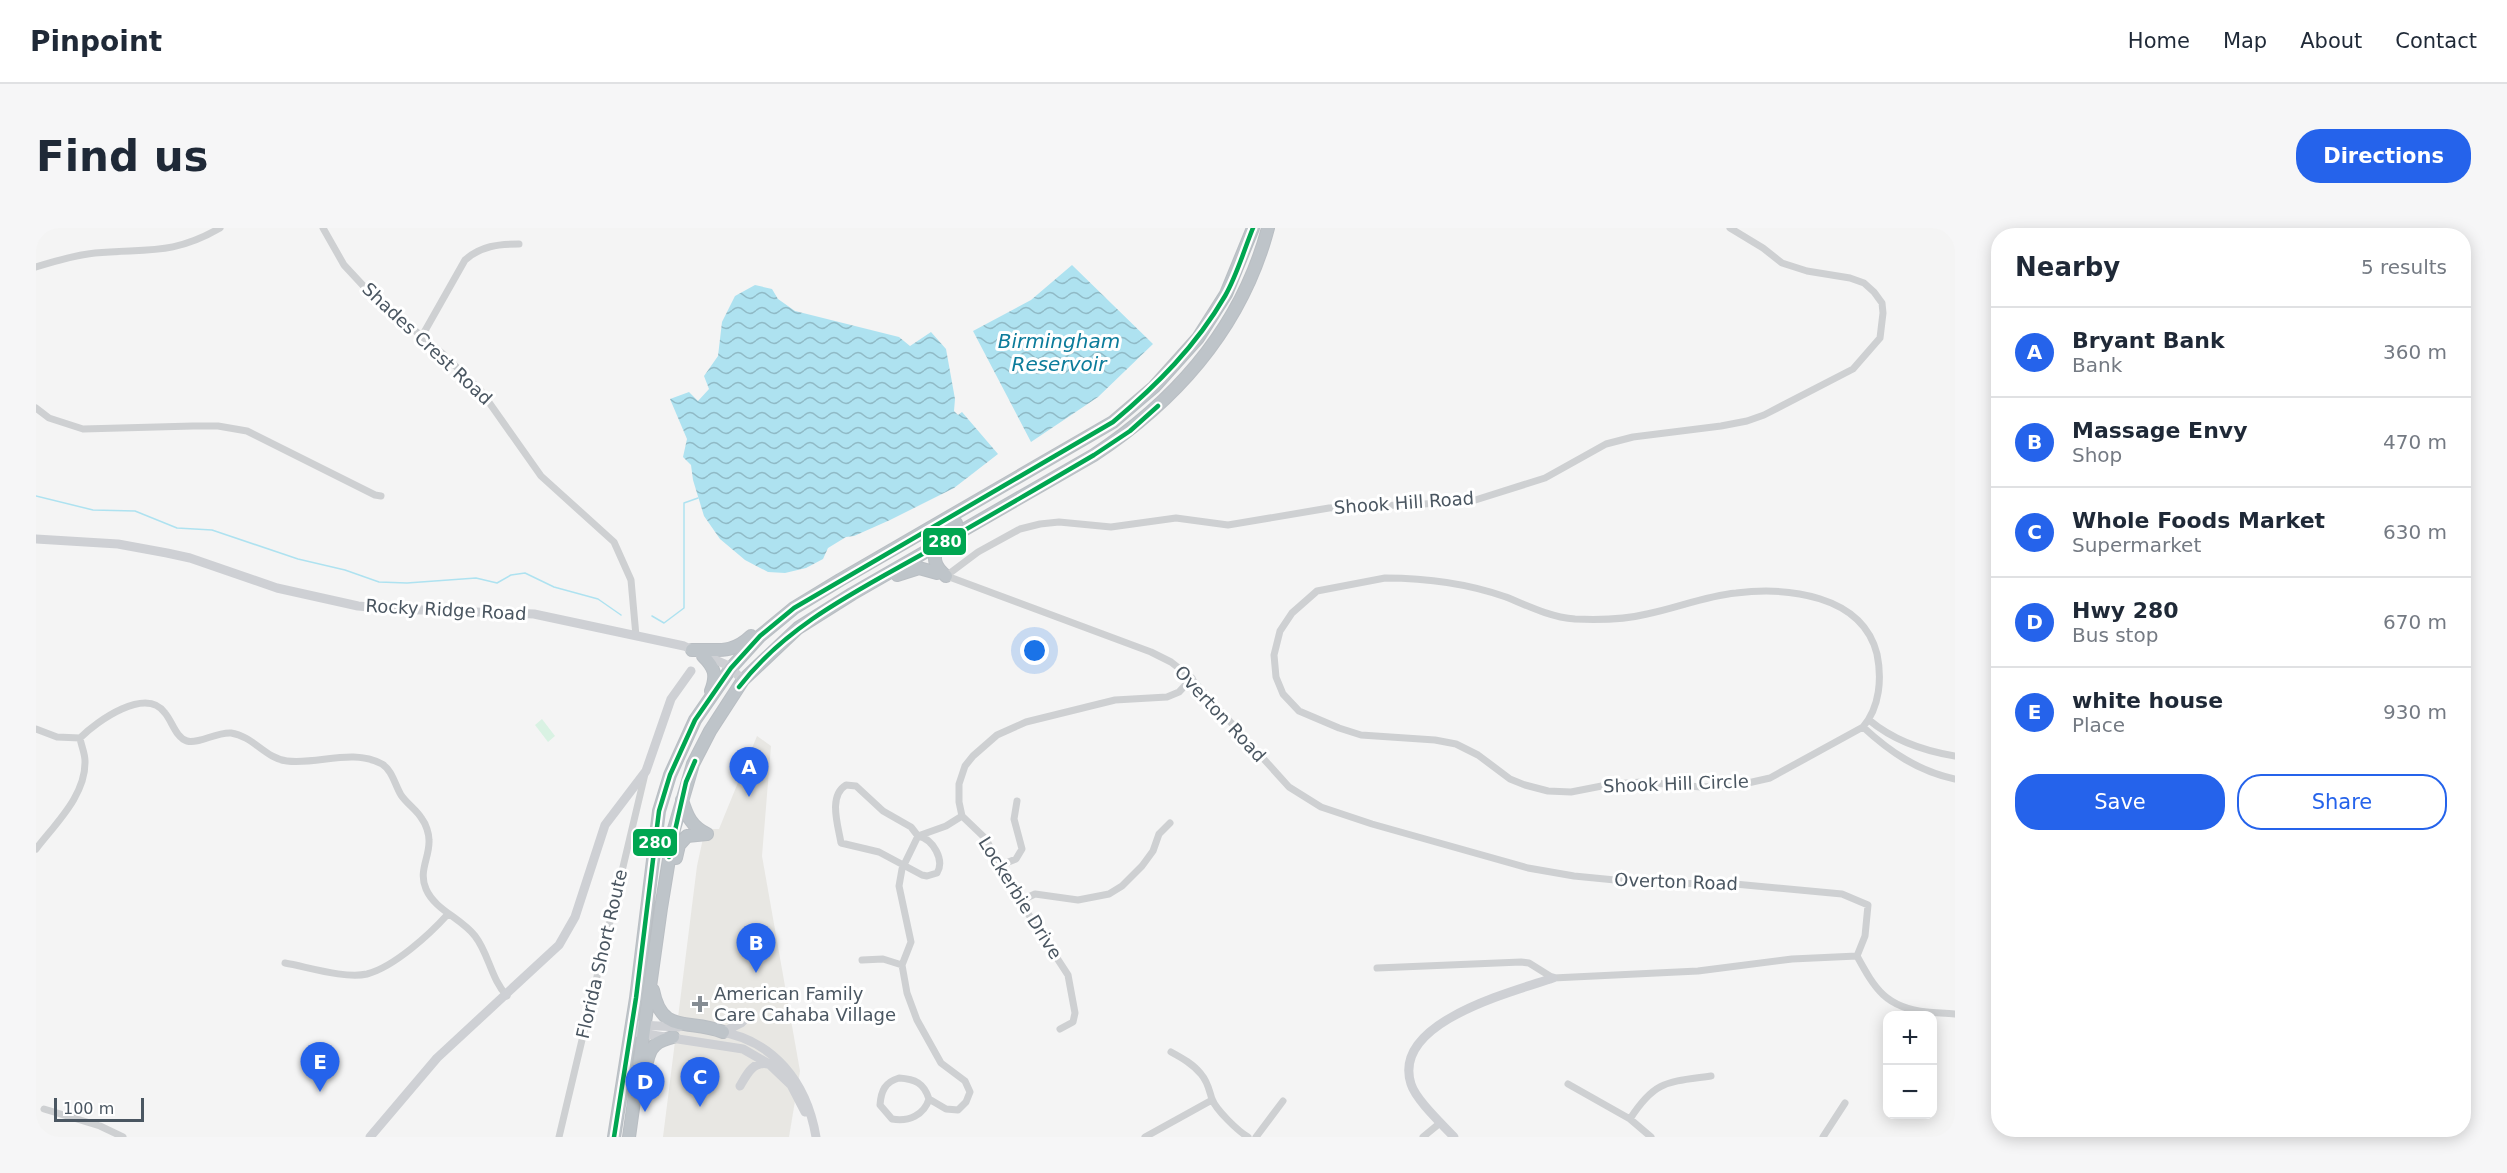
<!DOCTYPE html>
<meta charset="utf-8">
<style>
:root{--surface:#fff;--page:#f6f6f7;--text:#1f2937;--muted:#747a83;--line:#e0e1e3;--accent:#2563eb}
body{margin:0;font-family:"DejaVu Sans",sans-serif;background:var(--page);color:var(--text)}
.controls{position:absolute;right:18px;bottom:18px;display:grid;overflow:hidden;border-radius:12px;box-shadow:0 3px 15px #0003}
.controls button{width:54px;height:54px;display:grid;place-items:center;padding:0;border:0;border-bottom:2px solid var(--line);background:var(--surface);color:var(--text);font:30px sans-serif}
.scale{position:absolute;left:18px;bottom:15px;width:90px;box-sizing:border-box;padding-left:6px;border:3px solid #4a5661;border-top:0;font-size:16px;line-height:21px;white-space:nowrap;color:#4a5661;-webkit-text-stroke:4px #fff;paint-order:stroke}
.you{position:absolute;left:999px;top:423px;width:21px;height:21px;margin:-15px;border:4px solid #fff;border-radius:50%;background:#1a73e8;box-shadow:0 0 0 9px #1a73e833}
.badge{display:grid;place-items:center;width:39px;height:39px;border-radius:50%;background:var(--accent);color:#fff;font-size:20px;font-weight:700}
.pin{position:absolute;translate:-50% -50px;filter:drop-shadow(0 2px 3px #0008)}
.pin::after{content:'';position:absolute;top:32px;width:21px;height:18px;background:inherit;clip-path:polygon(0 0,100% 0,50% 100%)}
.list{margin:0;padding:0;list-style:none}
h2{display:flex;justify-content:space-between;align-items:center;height:78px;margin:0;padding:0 24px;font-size:26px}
h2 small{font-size:20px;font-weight:400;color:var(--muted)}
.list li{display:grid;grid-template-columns:39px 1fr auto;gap:18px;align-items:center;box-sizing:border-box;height:90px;padding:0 24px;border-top:2px solid var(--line)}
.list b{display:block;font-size:22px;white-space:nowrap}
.list p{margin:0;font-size:20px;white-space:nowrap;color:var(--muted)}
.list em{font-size:20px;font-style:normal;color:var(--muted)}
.actions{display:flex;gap:12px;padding:18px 24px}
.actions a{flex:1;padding:14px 0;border:2px solid var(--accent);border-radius:24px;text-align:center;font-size:21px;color:var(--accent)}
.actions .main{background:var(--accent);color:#fff}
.map{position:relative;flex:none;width:1919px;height:909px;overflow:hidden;border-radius:24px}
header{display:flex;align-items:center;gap:36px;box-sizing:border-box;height:84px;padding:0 30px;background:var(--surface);border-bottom:2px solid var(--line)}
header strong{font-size:28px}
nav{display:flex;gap:33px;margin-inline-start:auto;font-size:21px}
.intro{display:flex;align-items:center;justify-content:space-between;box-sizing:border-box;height:144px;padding:0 36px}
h1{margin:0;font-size:42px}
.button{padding:15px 27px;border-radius:24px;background:var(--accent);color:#fff;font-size:21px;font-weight:700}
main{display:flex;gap:36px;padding:0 36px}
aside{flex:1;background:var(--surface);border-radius:24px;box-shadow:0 3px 15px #0003}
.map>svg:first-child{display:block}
</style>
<header>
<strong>Pinpoint</strong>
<nav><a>Home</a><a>Map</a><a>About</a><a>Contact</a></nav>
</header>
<div class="intro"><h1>Find us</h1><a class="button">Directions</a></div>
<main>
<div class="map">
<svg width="1919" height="909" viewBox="0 0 1919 909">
<defs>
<pattern id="water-waves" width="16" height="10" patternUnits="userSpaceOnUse" patternTransform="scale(1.5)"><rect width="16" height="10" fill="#aee2f0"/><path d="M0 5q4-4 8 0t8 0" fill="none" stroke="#90bac6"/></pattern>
</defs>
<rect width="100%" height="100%" fill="#f4f4f4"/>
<path fill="#e8e7e3" d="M721,508L735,518L726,628L764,843L753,909H627L661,638L669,601H683Z"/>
<path fill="#d9f2e3" d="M506,491L519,508L512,514L499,497Z"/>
<path fill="url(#water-waves)" d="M1036,37L1117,116L1062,169L995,214L937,103L995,72Z
M719,57L736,61L742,71L759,83L863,109L874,118L895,104L910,121L919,171L918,183L922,187L926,184L962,226L918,260L854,292L818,308L810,309L792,320L787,331L770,340L749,345L732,344L709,332L684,311L668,288L657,252L655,237L647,229L651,211L634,171L653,164L662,173L673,161L668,148L682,128L686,94L699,68Z"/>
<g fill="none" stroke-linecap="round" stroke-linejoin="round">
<path stroke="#aee2f0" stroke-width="1.5" d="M0,268L57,282L99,283L141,300L176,302L262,331L309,342L343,354L371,355L440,350L461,355L475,347L489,345L518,359L562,371L585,387
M616,388L628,395L648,380V275L662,270"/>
<defs>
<path id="highway" d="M903,316L894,314L907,302L920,295
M903,316C896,330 898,338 910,348
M861,347L883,340L901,345
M656,422C681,421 695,427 715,408
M667,428C679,440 681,447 675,463
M646,572C651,588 655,598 671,606
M640,630L643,617L651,608L671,606
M617,762C626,808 653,790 687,804
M611,834C614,818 621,813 637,809
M578,909L600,770L623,583L634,547L659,492L695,440L724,408L758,380L804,352L1077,194L1118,159L1162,110L1190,66L1217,0
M593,909L625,680L638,601L657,536L674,503L707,452L762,400L816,366L1058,227C1141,172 1206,98 1232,0"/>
</defs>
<use href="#highway" stroke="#b9bec3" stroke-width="14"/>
<path stroke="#ced0d2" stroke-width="7" d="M287,0L308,37L334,65L407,126L445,163L505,248L578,314L595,352L600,408
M0,39C19,33 39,27 59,25C109,20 136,28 184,0
M386,108L429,32C445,18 462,16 483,16
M0,180L13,190L47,201L157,198H182L211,203L339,267L345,268
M908,347L1115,424L1135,434L1153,448L1253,559L1285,579L1336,596L1492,640L1538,648L1620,656L1688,655L1806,666L1832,677L1829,708L1821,728
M910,348L942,324L984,301L1004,296L1023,294L1075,299L1140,290L1192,297L1293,280L1433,274L1509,250L1570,216L1597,209L1685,198L1711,193L1728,187L1817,141L1844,110L1847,85L1846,75L1838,64L1828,55L1814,50L1771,43L1746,35L1727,20L1694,0
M1349,350C1391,350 1430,355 1470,369C1492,378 1514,389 1539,391C1563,392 1587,392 1611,386C1641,380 1669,368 1700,365C1750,359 1826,366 1841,426C1846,450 1844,479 1827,499L1734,550L1703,557L1665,559L1606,554L1576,556L1535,564L1512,563L1489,557L1474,551L1442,527L1420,516L1399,512L1325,507L1303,500L1263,483L1247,466L1240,449L1238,427L1244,403L1256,385L1281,363Z
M1833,492C1857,512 1888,523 1919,528
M1827,499C1854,524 1882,543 1919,551
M0,501L21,509L44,510C61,493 110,458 129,485C136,493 140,510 151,513C163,516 180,504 195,505C217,508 230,531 251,533C282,537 316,520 346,536C356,542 359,557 365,567C371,576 381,582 386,591C390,596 393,606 393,612C394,629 382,643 390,661C399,682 425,690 439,708C453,726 455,751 471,768
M810,557L820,558L847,583L875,599L882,608C897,611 909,632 901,645L891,648L886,647L843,624L805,615C802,597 792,568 810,557Z
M0,621C20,595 50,567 49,533C49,525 45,517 44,510
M965,637L980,631L986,621L978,591L981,573
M984,673L999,666L1042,672L1073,666L1086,658L1106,638L1117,623L1123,606L1134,595
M1821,728C1839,761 1850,780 1891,784C1900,785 1909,785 1919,786
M826,732L847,731L866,737
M249,735C272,739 309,751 331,746C358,739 394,706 412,686
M1341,740L1485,734L1493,735L1517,750L1662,743L1756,731L1821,728
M1024,801L1037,794L1039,785L1032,747L976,661L950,611L926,588L923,574V556L929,538L937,528L961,507L990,494L1079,472L1131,469L1143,464L1156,450
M1135,824C1146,830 1157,836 1165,846C1172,854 1173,862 1176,871C1180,882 1202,903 1212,909
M863,850C879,851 888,855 893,871C888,887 873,894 856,891L844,877C845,863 849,854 863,850Z
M1532,856L1594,891L1615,909
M893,871L910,881L922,882L930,874L934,864L929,853L905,835L881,792L871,765L866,737L875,714L863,658L866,641L882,608L910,598L926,588
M8,881L64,898L87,909
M1594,891C1619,852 1632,854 1675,848
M523,909L609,546
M1109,909L1176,872
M1220,909L1247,873
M1387,909L1404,895
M1787,909L1809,875"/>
<path stroke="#ced0d4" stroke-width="9" d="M0,311L82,316L131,325L154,330L241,360L322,378L358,381L498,386L648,418L691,437L707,452
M603,797L643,799
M680,803C738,811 771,855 780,909
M687,804L705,795L711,789
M603,805L707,821L733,836L755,857L769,884
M704,858C711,846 717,833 732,836
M334,909L401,830L523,717L539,689L569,597L610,543L635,471L655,443
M1418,909C1406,896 1380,872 1375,856C1355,794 1476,764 1517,750"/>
<use href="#highway" stroke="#bec4c9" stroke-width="12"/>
<defs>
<path id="bus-1" d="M703,459C750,398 817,365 883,328C942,295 1000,261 1058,227L1094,203L1122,178
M633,629L650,554L659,533
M578,909L600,770L623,583L634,547L659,492L695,440L724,408L758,380L1077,194C1121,157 1160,118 1189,68C1201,47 1208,22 1217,0"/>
</defs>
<use href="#bus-1" stroke="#fff" stroke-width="9"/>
<use href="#bus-1" stroke="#00a651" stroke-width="4.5"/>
</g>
<path fill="#868d94" stroke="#fff" stroke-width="2" d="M661 767h6v6h6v6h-6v6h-6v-6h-6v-6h6z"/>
<g text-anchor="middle" stroke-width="6" stroke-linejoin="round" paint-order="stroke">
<g font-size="18" fill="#4a5661" stroke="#fff">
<text transform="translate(391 116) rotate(43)" y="6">Shades Crest Road</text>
<text transform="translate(1368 275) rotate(-4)" y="6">Shook Hill Road</text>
<text transform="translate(410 382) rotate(3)" y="6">Rocky Ridge Road</text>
<text transform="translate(1184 486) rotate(47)" y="6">Overton Road</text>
<text transform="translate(1640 556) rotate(-2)" y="6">Shook Hill Circle</text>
<text transform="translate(1640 654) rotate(2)" y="6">Overton Road</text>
<text transform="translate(984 670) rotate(58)" y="6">Lockerbie Drive</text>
<text transform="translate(566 726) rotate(-77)" y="6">Florida Short Route</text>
</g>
<g font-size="18" fill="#4a5661" stroke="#fff" text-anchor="start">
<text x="678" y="772">American Family<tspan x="678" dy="21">Care Cahaba Village</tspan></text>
</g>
<g font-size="20" font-style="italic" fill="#0c7c9b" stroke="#fff">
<text x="1023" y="120">Birmingham<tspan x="1023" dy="23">Reservoir</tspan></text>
</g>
</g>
<g stroke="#fff" stroke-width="2">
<rect x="886" y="299" width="45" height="29" rx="6" fill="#00a651"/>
<rect x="596" y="600" width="46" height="29" rx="6" fill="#00a651"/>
</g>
<g font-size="16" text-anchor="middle" font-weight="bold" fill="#fff">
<text x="909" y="319">280</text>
<text x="619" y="620">280</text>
</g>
</svg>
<div class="controls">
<button>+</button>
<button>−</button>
</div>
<div class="scale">100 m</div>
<div class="you"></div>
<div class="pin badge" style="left:713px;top:569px">A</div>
<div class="pin badge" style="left:720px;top:745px">B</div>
<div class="pin badge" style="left:664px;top:879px">C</div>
<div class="pin badge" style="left:609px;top:884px">D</div>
<div class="pin badge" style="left:284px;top:864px">E</div>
</div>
<aside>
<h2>Nearby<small>5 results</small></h2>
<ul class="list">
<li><span class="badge">A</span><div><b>Bryant Bank</b><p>Bank</p></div><em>360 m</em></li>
<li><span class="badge">B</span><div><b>Massage Envy</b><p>Shop</p></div><em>470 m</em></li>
<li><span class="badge">C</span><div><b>Whole Foods Market</b><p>Supermarket</p></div><em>630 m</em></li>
<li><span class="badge">D</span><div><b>Hwy 280</b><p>Bus stop</p></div><em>670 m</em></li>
<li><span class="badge">E</span><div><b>white house</b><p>Place</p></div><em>930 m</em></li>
</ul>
<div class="actions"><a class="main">Save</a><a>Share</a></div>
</aside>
</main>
